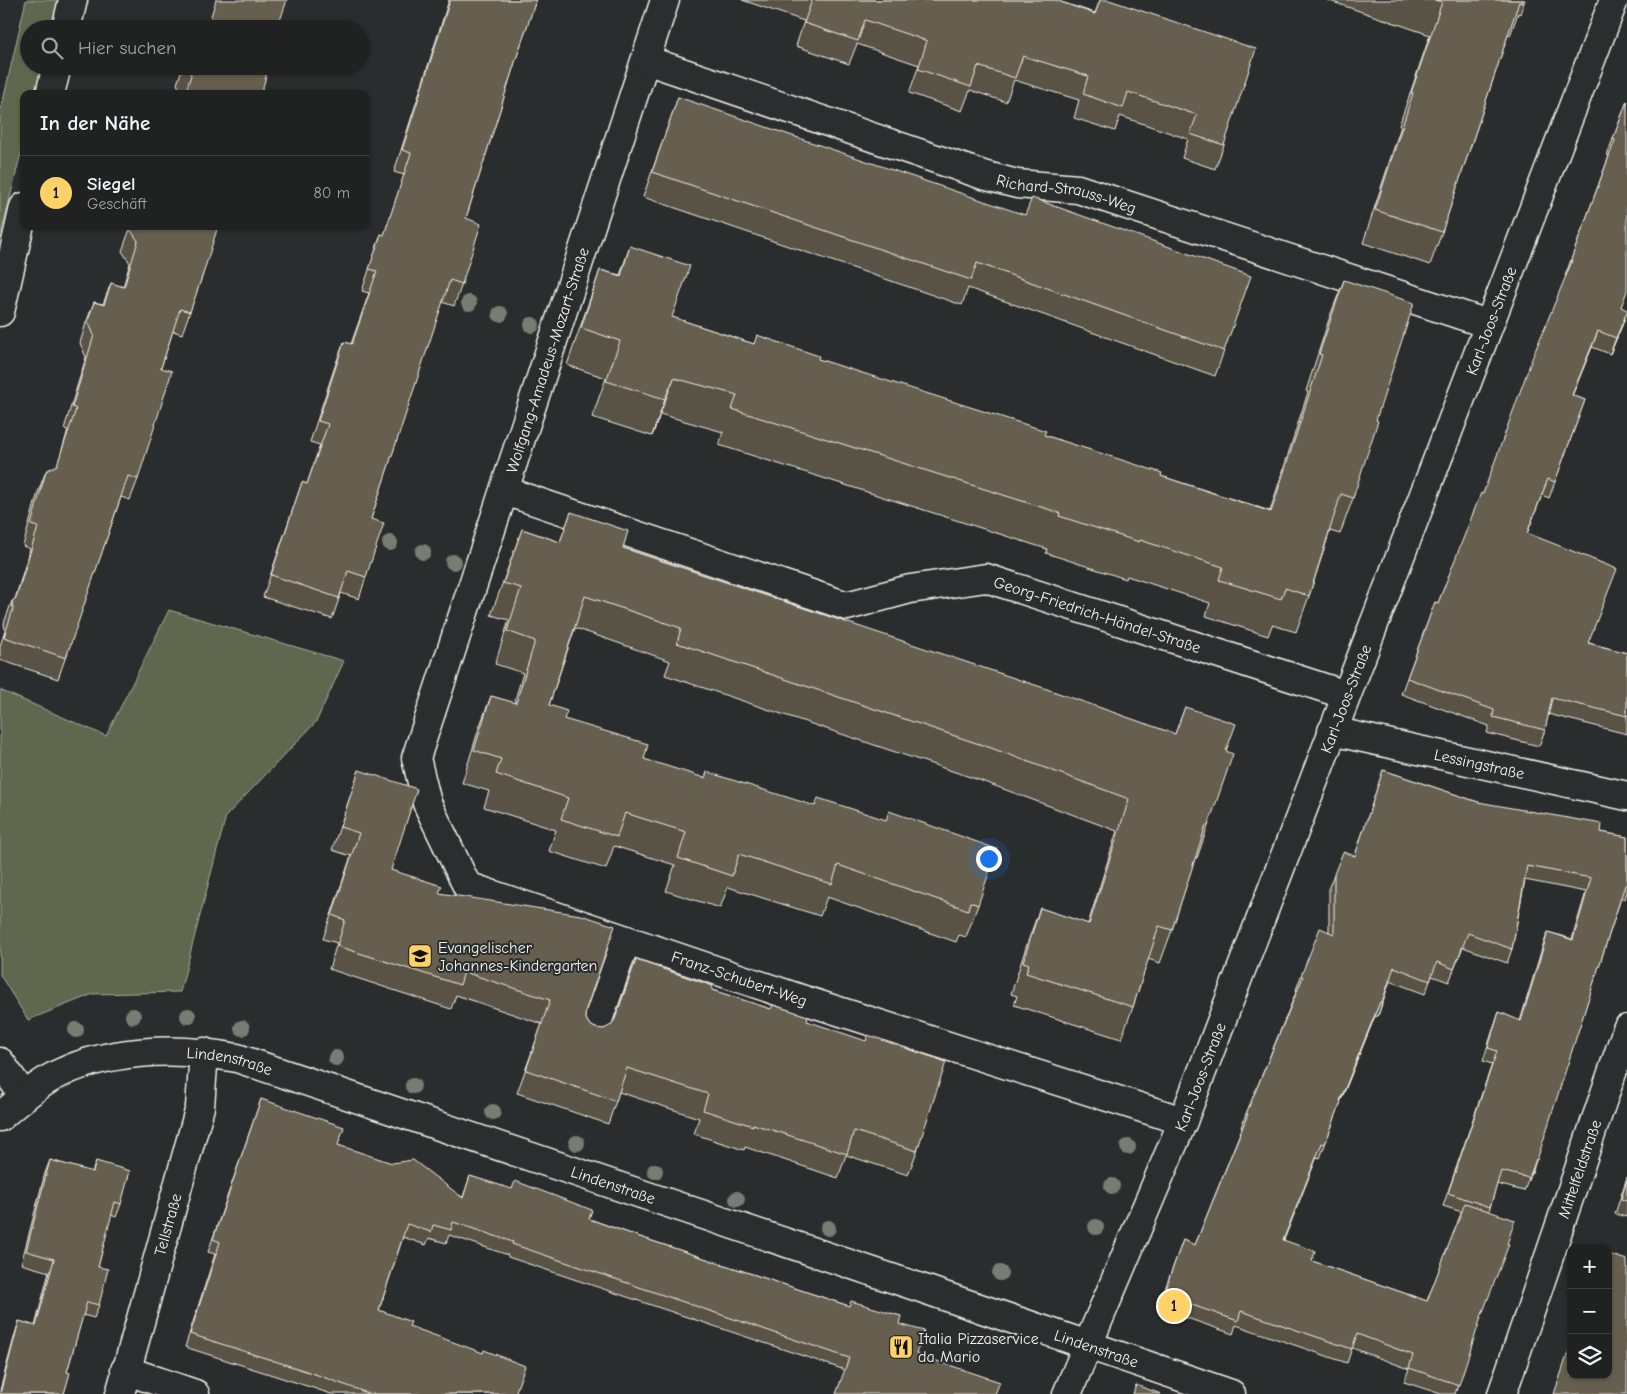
<!DOCTYPE html>
<html lang="de">
<meta charset="utf-8">
<style>
:root{--surface:#202222;--page:#282a2a;--text:#f1f3f6;--muted:#a2a4a5;--line:#3d3f40;--accent:#ffd166}
body{margin:0;font-family:"Comic Neue",sans-serif;background:var(--page);color:var(--text)}
.controls{position:absolute;right:15px;bottom:15px;display:grid;overflow:hidden;border-radius:10px;box-shadow:0 1px 4px #0004}
.controls button{width:45px;height:45px;display:grid;place-items:center;padding:0;border:0;border-bottom:1px solid var(--line);background:var(--surface);color:var(--text);font:25px sans-serif}
.you{position:absolute;left:988px;top:858px;width:18px;height:18px;margin:-12px;border:4px solid #fff;border-radius:50%;background:#1a73e8;box-shadow:0 0 0 8px #1a73e833}
.badge{display:grid;place-items:center;width:32px;height:32px;border-radius:50%;background:var(--accent);color:#111;font-size:16px;font-weight:700}
.pin{position:absolute;translate:-50% -50%;border:2px solid #fff;box-shadow:0 1px 5px #0006}
.list{margin:0;padding:0;list-style:none}
h2{display:flex;justify-content:space-between;align-items:center;height:65px;margin:0;padding:0 20px;font-size:21px}
h2 small{font-size:16px;font-weight:400;color:var(--muted)}
.list li{display:grid;grid-template-columns:32px 1fr auto;gap:15px;align-items:center;box-sizing:border-box;height:75px;padding:0 20px;border-top:1px solid var(--line)}
.list b{display:block;font-size:19px;white-space:nowrap}
.list p{margin:0;font-size:16px;white-space:nowrap;color:var(--muted)}
.list em{font-size:16px;font-style:normal;color:var(--muted)}
.icon{flex:none;width:28px;height:28px;fill:none;stroke:currentColor;stroke-width:2;stroke-linecap:round;stroke-linejoin:round}
.map{position:relative;flex:none;width:1627px;height:1394px;overflow:hidden}
.search{position:absolute;background:var(--surface);box-shadow:0 1px 4px #0004;left:20px;top:20px;width:350px;height:55px;display:flex;align-items:center;gap:12px;box-sizing:border-box;padding:0 18px;border-radius:28px;color:var(--muted);font-size:19px}
.panel{position:absolute;background:var(--surface);box-shadow:0 1px 4px #0004;left:20px;top:90px;width:350px;height:140px;border-radius:10px}
.map>svg:first-child{display:block}
</style>
<div class="map">
<svg width="1627" height="1394" viewBox="0 0 1627 1394">
<rect width="100%" height="100%" fill="#2a2d2e"/>
<filter id="ink" filterUnits="userSpaceOnUse"><feTurbulence type="fractalNoise" baseFrequency=".02" numOctaves="2"/><feDisplacementMap in="SourceGraphic" scale="10" xChannelSelector="R" yChannelSelector="G"/><feConvolveMatrix kernelMatrix="1 2 1 2 8 2 1 2 1" color-interpolation-filters="sRGB"/></filter>
<g filter="url(#ink)">
<path fill="#5e684f" stroke="#a9ac9c" d="M26,0H59L51,29H29V66H42L35,94H24V141L0,238V114Z
M169,610L344,661L316,722L226,816L180,992L93,994L28,1020L0,975V690L106,736Z"/>
<g fill="none" stroke-linecap="round" stroke-linejoin="round">
<defs>
<g id="minor">
<path id="s1" d="M665,0L416,758L427,803L467,886L804,1000L1183,1121"/>
<path d="M66,29L73,0"/>
<path id="s2" d="M646,60L983,175L1017,184L1078,189L1488,324"/>
<path d="M50,94L57,66"/>
<path d="M0,312L24,207"/>
<path id="s3" d="M505,491L847,606L910,589L986,578L1346,695"/>
<path id="s4" d="M1332,731L1627,796"/>
<path d="M592,1037L626,940"/>
<path d="M0,1062L24,1096"/>
<path id="s5" d="M0,1117C16,1103 31,1090 49,1079C103,1048 177,1047 237,1058L915,1286L1231,1394"/>
<path d="M125,1370L195,1394"/>
<path id="s6" d="M120,1394L200,1107L204,1052"/>
<path id="s7" d="M1067,1394L1183,1121L1614,0"/>
<path id="s8" d="M1502,1394L1627,1029"/>
</g>
</defs>
<use href="#minor" stroke="#f4f1e8" stroke-width="31"/>
<use href="#minor" stroke="#2a2d2e" stroke-width="28"/>
</g>
<g fill="#787b73">
<circle cx="469" cy="303" r="8"/>
<circle cx="500" cy="314" r="8"/>
<circle cx="532" cy="325" r="8"/>
<circle cx="390" cy="543" r="8"/>
<circle cx="423" cy="552" r="8"/>
<circle cx="453" cy="562" r="8"/>
<circle cx="133" cy="1016" r="8"/>
<circle cx="188" cy="1016" r="8"/>
<circle cx="242" cy="1028" r="8"/>
<circle cx="76" cy="1030" r="8"/>
<circle cx="336" cy="1058" r="8"/>
<circle cx="413" cy="1086" r="8"/>
<circle cx="493" cy="1112" r="8"/>
<circle cx="577" cy="1143" r="8"/>
<circle cx="1128" cy="1147" r="8"/>
<circle cx="655" cy="1171" r="8"/>
<circle cx="1112" cy="1186" r="8"/>
<circle cx="737" cy="1199" r="8"/>
<circle cx="1096" cy="1227" r="8"/>
<circle cx="828" cy="1228" r="8"/>
<circle cx="1000" cy="1273" r="8"/>
</g>
<path fill="#585244" stroke="#f4f1e8" fill-rule="evenodd" d="M449,0H536L516,59L466,218L462,284L454,306L442,302L371,519L366,577L359,599L341,593L332,619L263,597L302,482L307,484L320,445L310,442L336,363L344,342L351,344L369,293L362,291L381,234L384,235L404,175L394,172Z
M742,0H1055L1095,13L1100,0L1224,145L1215,169L1182,158L1188,139L1120,116L1115,131L1074,118L1079,100L1014,80L1006,102L970,90L962,111L909,93L919,65L857,44L849,64L796,46L804,21Z
M1327,0H1525L1520,14L1518,13L1510,36L1508,35L1442,232L1430,265L1363,243L1401,126H1399L1430,35Z
M183,66H265L263,72L261,94H182L177,84Z
M678,97L1224,351L1215,376L968,288L962,305L643,197Z
M1627,101L1621,307L1627,312L1610,354L1592,347L1572,395L1585,400L1549,498L1542,495L1527,534L1589,643L1627,653V734L1548,714L1545,730L1539,746L1487,733L1489,726L1401,694L1435,602L1438,603L1483,494L1566,277L1565,276L1609,156L1607,155Z
M130,229L204,271L182,334L173,331L161,368L138,479L130,500L121,497L58,679L0,660V646L5,631L4,623L12,601L15,599L30,549L23,546L38,492L46,471L57,466L68,430L64,429L86,357L80,343L86,323L94,302L103,304L111,283L123,287L130,263L122,251Z
M630,246L672,317L754,344L818,359L1044,435L1161,476L1270,511L1308,392L1306,391L1330,316L1344,280L1376,420L1353,498L1340,534L1330,531L1309,596L1296,632L1272,625L1268,636L1206,616L1210,603L1127,576L1126,579L1046,553L1047,549L719,445L723,432L660,414L652,436L592,417L606,378L567,365L600,270L620,275Z
M571,512L623,548L1175,734L1185,707L1226,751L1208,826L1197,858H1195L1172,930L1160,963L1148,959L1133,1007L1121,1039L1014,1005L1017,996L1011,994L1028,941L1040,908L1088,924L1117,831L979,780L665,675L670,661L575,628L549,705L564,719L644,759L978,905L966,937L959,935L956,942L827,897L820,916L728,887L720,908L666,891L675,865L614,846L606,869L549,851L556,830L484,807L489,791L462,783L479,728L491,696L514,703L523,673L495,664L509,620L491,615L522,529L560,542Z
M359,770L391,870L439,893L586,1009L585,1017L589,1024L595,1028L604,1029L712,990L807,1021L917,1151L908,1175L846,1155L838,1178L745,1147L744,1150L694,1134L699,1118L619,1092L608,1124L517,1093L542,1024L456,995L451,1009L329,969L337,943L323,939L351,856L332,850Z
M1383,770L1478,802L1601,832L1627,837V892L1625,899L1621,898L1532,1173H1531L1524,1191L1497,1184L1489,1211L1479,1322L1455,1394H1441L1404,1382L1409,1369L1352,1348L1347,1363L1236,1325L1233,1334L1158,1308L1183,1240L1195,1245L1242,1128L1241,1127L1246,1114L1297,990H1296L1301,976L1329,932V887L1334,874L1355,856ZM1525,880L1586,892L1572,939L1548,932L1543,945L1520,1021L1499,1012L1494,1026L1483,1061L1492,1064L1443,1206L1462,1212L1427,1301L1312,1261L1284,1240L1317,1157L1320,1158L1336,1115L1340,1102L1375,1016H1378L1390,981L1425,994L1432,976L1449,982L1463,947L1507,963L1512,949Z
M261,1099L338,1145L463,1197L470,1176L637,1236L849,1306L901,1316L845,1370L508,1257V1255L449,1235L446,1243L429,1238L426,1245L403,1237L379,1310L409,1326L515,1394H331L307,1386L185,1347L215,1254L208,1252Z
M50,1160L92,1172L96,1161L121,1204L116,1217L111,1215L98,1267L99,1305L94,1318L83,1315L67,1372L64,1394H0V1390L15,1334L19,1321L35,1326L49,1272L21,1264L45,1173Z
M1627,1177V1217L1615,1214Z"/>
<path fill="#474237" stroke="#f4f1e8" d="M1627,312L1622,326L1610,354L1616,338Z
M1598,331L1592,347L1566,411L1572,395Z
M674,378L660,414L652,436L665,399Z
M1380,1002H1382L1378,1016H1375L1335,1115Z"/>
<path fill="#665f4f" stroke="#f4f1e8" d="M216,0H287L277,29H207Z
M450,0H536L516,59L466,218L481,224L462,284L450,280L371,519L384,523L366,577L348,571L339,598L271,575L302,482L307,484L328,424L318,421L344,342L352,344L377,271L369,269L381,234L384,235L411,153L402,150Z
M812,0H1055L1095,14L1100,0H1109L1256,49L1224,145L1190,134L1197,115L1128,92L1123,108L1083,94L1088,76L1023,56L1015,78L978,66L971,87L918,69L927,41L865,20L858,41L804,23Z
M1435,0H1523L1522,3L1519,2L1442,232L1375,210L1413,93H1411L1442,2Z
M187,66H265L263,72L267,73L261,94H185L191,75Z
M678,97L1025,215L1032,198L1251,276L1224,351L977,263L971,280L652,172Z
M1627,101V291L1621,307L1627,310V312L1616,338L1598,331L1572,395L1585,400L1555,482L1548,479L1527,533L1617,569L1588,643L1627,653V716L1552,698L1545,730L1493,717L1494,710L1407,678L1435,602L1438,603L1481,493L1483,494L1533,356L1572,261L1571,260L1615,140L1613,139Z
M138,226H218L204,271L190,312L180,309L161,368L172,371L138,479L128,476L66,658L4,637L13,609L12,601L16,598L38,527L31,525L46,471L57,465L76,409L72,407L94,335L88,321L94,302L104,305L111,283L124,287L138,241L130,229Z
M630,246L690,266L672,317L754,344L757,335L819,356L818,359L1046,431L1044,435L1162,473L1161,476L1271,512L1322,355L1319,354L1344,280L1414,303L1376,420L1378,421L1353,498L1341,494L1309,596L1285,588L1281,599L1219,580L1223,567L1140,540L1139,542L1059,516L1060,513L732,409L737,395L674,378L665,399L606,381L620,341L581,328L600,270L621,276Z
M571,512L628,531L623,548L1044,688L1175,734L1185,707L1236,724L1226,751L1233,754L1208,826L1206,825L1172,930L1159,926L1133,1007L1026,973L1029,964L1023,962L1040,908L1089,924L1129,799L991,748L677,643L681,628L585,596L549,705L567,711L564,719L648,744L644,759L705,778L707,772L815,806L818,798L886,820L889,811L997,849L978,905L970,902L968,910L838,865L832,884L739,854L732,876L678,858L686,832L625,813L617,837L561,819L568,798L496,774L501,759L474,750L491,696L516,703L535,641L507,631L521,588L503,583L522,529L560,542Z
M359,770L417,789L391,870L442,886L439,893L581,915L615,926L586,1009L585,1017L589,1024L595,1028L604,1029L611,1025L615,1019L636,960L713,986L712,990L771,1009L773,1005L808,1016L807,1021L866,1041L868,1035L946,1062L917,1151L854,1131L847,1154L753,1124V1126L703,1110L708,1094L627,1068L616,1101L526,1070L550,1000L464,972L460,985L337,946L345,920L332,915L359,833L340,827Z
M1383,770L1478,802L1602,824L1601,832L1627,837V885H1625L1537,1160L1536,1159L1529,1178L1501,1171L1490,1207L1448,1193L1497,1051L1488,1048L1499,1012L1521,1021L1548,932L1573,940L1591,878L1527,866L1512,949L1468,933L1454,969L1437,962L1430,981L1394,967L1382,1002H1380L1340,1101L1341,1102L1325,1144L1322,1143L1283,1240L1315,1251L1312,1261L1427,1301L1465,1203L1515,1220L1507,1244H1509L1481,1317L1459,1385L1409,1368L1413,1355L1357,1334L1352,1349L1241,1311L1238,1321L1163,1295L1183,1240L1195,1245L1248,1114H1246L1303,977L1301,976L1320,928L1334,934V874L1343,852L1355,856Z
M261,1099L344,1127L338,1145L392,1163L413,1160L463,1198L470,1176L512,1189L515,1181L592,1210L589,1219L637,1236L849,1306L851,1301L901,1316L899,1324L924,1331L916,1354L1000,1382L995,1394H836L849,1358L512,1244L513,1242L453,1222L451,1230L433,1225L431,1232L407,1224L379,1310L411,1322L409,1326L483,1353L484,1350L525,1366L515,1394H509L505,1393V1394H370L312,1373L190,1334L220,1242L213,1239Z
M50,1160L93,1172L96,1161L130,1171L121,1204L115,1202L98,1267L108,1269L99,1305L87,1302L67,1372L70,1373L64,1394H0L19,1321L36,1326L54,1259L26,1251Z
M1627,1180V1201L1621,1199Z
M1608,1254L1627,1260V1394H1554L1571,1344V1375H1608Z
M1136,1385L1161,1394H1133Z"/>
</g>
<defs>
<symbol id="school-square" viewBox="-11 -11 22 22"><rect x="-9" y="-9" width="18" height="18" rx="4" fill="#ffd166" stroke="#2a2d2e"/><path d="M0-5L7-2L0 1L-7-2ZM-4 1L0 2.5L4 1V4Q0 6-4 4Z" fill="#111"/></symbol>
<symbol id="restaurant-square" viewBox="-11 -11 22 22"><rect x="-9" y="-9" width="18" height="18" rx="4" fill="#ffd166" stroke="#2a2d2e"/><path d="M-5-6h1v4h1v-4h1v4h1v-4h1v5L-1.5 .5V6h-2V.5L-5-1ZM5-6V6H3V1.5H1.5Q1.5-4 5-6Z" fill="#111"/></symbol>
</defs>
<g fill-rule="evenodd">
<use href="#school-square" x="406" y="942" width="28" height="28"/>
<use href="#restaurant-square" x="887" y="1333" width="28" height="28"/>
</g>
<g text-anchor="middle" stroke-width="4" stroke-linejoin="round" paint-order="stroke">
<g font-size="16" fill="#f4f1e8" stroke="#2a2d2e">
<text dy="6" stroke="none"><textPath href="#s2" startOffset="442">Richard-Strauss-Weg</textPath></text>
<text dy="6" stroke="none"><textPath href="#s7" startOffset="1154">Karl-Joos-Straße</textPath></text>
<text transform="translate(547 360) rotate(-72)" y="6">Wolfgang-Amadeus-Mozart-Straße</text>
<text dy="6" stroke="none"><textPath href="#s3" startOffset="620">Georg-Friedrich-Händel-Straße</textPath></text>
<text dy="6" stroke="none"><textPath href="#s7" startOffset="749">Karl-Joos-Straße</textPath></text>
<text dy="6" stroke="none"><textPath href="#s4" startOffset="151">Lessingstraße</textPath></text>
<text dy="6" stroke="none"><textPath href="#s1" startOffset="1224">Franz-Schubert-Weg</textPath></text>
<text dy="6" stroke="none"><textPath href="#s5" startOffset="248">Lindenstraße</textPath></text>
<text dy="6" stroke="none"><textPath href="#s7" startOffset="344">Karl-Joos-Straße</textPath></text>
<text dy="6" stroke="none"><textPath href="#s8" startOffset="238">Mittelfeldstraße</textPath></text>
<text dy="6" stroke="none"><textPath href="#s5" startOffset="652">Lindenstraße</textPath></text>
<text dy="6" stroke="none"><textPath href="#s6" startOffset="176">Tellstraße</textPath></text>
<text dy="6" stroke="none"><textPath href="#s5" startOffset="1162">Lindenstraße</textPath></text>
</g>
<g font-size="16" fill="#f4f1e8" stroke="#2a2d2e" text-anchor="start">
<text x="438" y="953">Evangelischer<tspan x="438" dy="18">Johannes-Kindergarten</tspan></text>
<text x="918" y="1344">Italia Pizzaservice<tspan x="918" dy="18">da Mario</tspan></text>
</g>
</g>
</svg>
<div class="controls">
<button>+</button>
<button>−</button>
<button><svg class="icon" aria-label="layers" viewBox="0 0 24 24"><path d="M12 4l9 5-9 5-9-5zM3 14l9 5 9-5"/></svg></button>
</div>
<div class="you"></div>
<div class="pin badge" style="left:1174px;top:1306px">1</div>
<div class="search"><svg class="icon" aria-label="search" viewBox="0 0 24 24"><circle cx="10" cy="10" r="6"/><path d="M15 15l6 6"/></svg>Hier suchen</div>
<section class="panel">
<h2>In der Nähe<small></small></h2>
<ul class="list">
<li><span class="badge">1</span><div><b>Siegel</b><p>Geschäft</p></div><em>80 m</em></li>
</ul>
</section>
</div>
